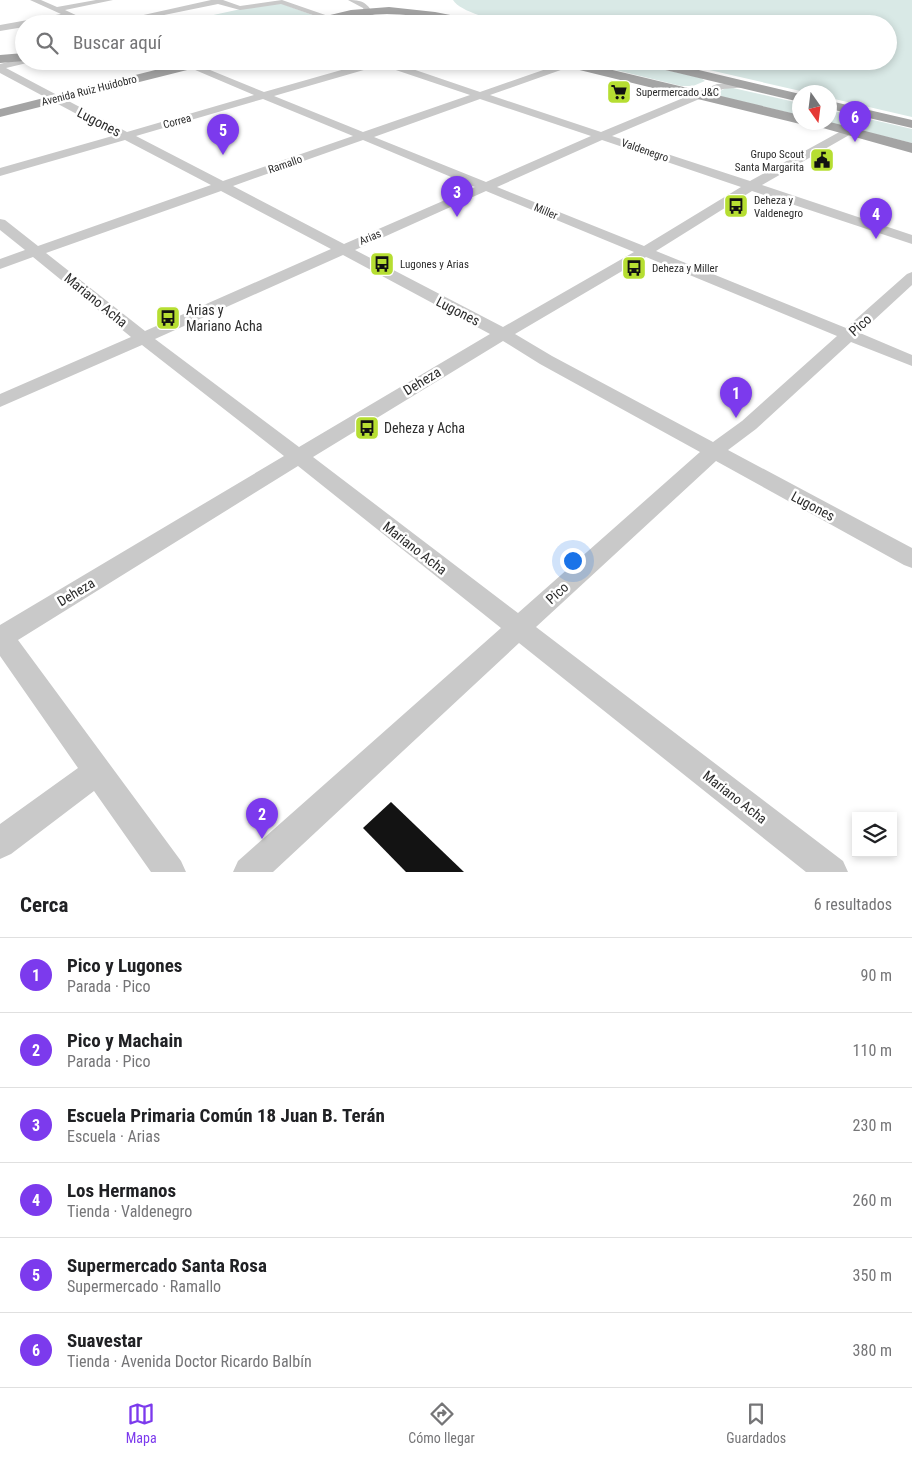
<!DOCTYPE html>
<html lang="es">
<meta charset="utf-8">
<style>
:root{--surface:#fff;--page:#f6f6f6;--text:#202124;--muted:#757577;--line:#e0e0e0;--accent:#7c3aed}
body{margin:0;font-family:"Roboto Condensed",sans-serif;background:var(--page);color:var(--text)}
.controls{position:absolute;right:15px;bottom:15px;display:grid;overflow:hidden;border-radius:0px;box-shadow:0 2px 8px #0003}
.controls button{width:45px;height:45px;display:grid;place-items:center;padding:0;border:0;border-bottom:1px solid var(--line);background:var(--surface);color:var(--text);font:25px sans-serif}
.compass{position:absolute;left:792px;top:85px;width:45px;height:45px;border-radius:50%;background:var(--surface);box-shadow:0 2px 8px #0003;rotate:166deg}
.you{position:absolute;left:572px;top:560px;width:18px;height:18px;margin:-12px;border:4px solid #fff;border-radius:50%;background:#1a73e8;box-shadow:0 0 0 8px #1a73e833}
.badge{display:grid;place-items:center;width:32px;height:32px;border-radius:50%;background:var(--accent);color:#fff;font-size:16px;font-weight:700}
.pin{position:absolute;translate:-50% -41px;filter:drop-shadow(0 1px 2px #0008)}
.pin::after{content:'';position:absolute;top:26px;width:18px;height:15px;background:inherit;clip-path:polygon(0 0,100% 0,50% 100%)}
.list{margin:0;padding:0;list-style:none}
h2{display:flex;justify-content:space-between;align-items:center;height:65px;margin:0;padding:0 20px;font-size:21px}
h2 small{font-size:16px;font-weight:400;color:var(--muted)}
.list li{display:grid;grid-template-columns:32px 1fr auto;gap:15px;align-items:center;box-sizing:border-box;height:75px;padding:0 20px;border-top:1px solid var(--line)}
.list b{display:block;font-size:19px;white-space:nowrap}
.list p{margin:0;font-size:16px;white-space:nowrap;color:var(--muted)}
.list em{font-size:16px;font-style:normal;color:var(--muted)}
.icon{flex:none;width:28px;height:28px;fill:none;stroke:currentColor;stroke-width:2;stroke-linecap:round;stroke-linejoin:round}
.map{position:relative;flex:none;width:912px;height:872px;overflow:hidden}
.search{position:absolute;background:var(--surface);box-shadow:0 2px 8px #0003;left:15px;right:15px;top:15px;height:55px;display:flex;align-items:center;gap:12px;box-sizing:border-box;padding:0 18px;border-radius:28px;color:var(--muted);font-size:19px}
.sheet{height:515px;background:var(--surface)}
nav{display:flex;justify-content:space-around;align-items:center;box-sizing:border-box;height:70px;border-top:1px solid var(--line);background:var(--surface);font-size:14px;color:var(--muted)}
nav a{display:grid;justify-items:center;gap:2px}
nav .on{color:var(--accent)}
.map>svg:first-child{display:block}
</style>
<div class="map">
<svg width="912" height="872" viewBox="0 0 912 872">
<rect width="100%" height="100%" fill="#fff"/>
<path fill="#d9e9e6" d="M453,0H912V117L830,98V92H805L670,61H888V24H512C497,20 461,13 453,0Z
M269,3H280L318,17L289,24H172Z
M415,15H432L471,24L412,23L410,22Z
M579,61H626L701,78L705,81L693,86H681Z
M726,88H733L799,103V115L719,96L718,92Z
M830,110L912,129V143L829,123Z"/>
<path fill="#131313" d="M391,802L464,872H406L363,828Z"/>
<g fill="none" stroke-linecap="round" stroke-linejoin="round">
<path fill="#c9c9c9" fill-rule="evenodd" d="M30,0H41L57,7L96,0H113L65,10L95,24H83L69,18L39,24H24V27L0,31V25L61,14Z
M211,0H223L240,6L282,0L334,18L327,20L281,4L240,10L218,4L120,24H103Z
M348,0C366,0 369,5 376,20L384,24H369L363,8Z
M24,58V61H29L27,63L6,68L127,132L254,95L174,61H188L264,92L373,61H389L480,92L569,61L574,64L572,66L490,95L601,132L717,84L744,82L749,85L748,87L723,89L612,136L750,181L843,130H851L853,132L851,134L762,185L912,235V244L752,191L656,251L846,328L907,274L912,272V285L860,333L912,355V366L851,342L756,429L728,450L912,548V568L904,565L716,461L536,627L843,861L848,872H806L519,643L273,872H233L238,861L501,628L298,466L18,640L181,861L186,872H151L94,791L11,854L0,859V824L78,768L0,656V625L284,456L142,345L0,407V394L131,337L33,257L0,269V259L25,250L0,230V219L5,220L38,246L211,185L125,140L0,176V168L116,135L0,73V64ZM381,65L470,95L363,132L274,96ZM263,99L353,136L223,181L136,136ZM480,99L591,136L486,182L374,137ZM363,140L475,187L344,244L233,186ZM602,140L741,187L644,246L497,187ZM221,191L331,249L145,331L46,253ZM486,191L634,252L503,327L355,250ZM343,255L490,334L299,447L155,339ZM646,257L837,336L742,421L713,442L552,356L515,334ZM503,341L540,364L700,452L518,613L313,457Z"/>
<path fill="#a4a4a4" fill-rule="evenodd" d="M389,7L435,12L481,21L486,24C453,24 421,14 387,14C357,14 329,24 300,24L301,22L351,10Z
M24,53V61L0,63V55Z
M191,61H213L211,64L0,117V109Z
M553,61H575L800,115V122H830L912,143V153L805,123L800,124L555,64Z
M638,61H661L800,94V102L640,64Z
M830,101L912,120V128L830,109Z"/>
</g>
<defs>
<symbol id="supermarket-square" viewBox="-11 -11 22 22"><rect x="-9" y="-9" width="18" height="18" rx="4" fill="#b6de32" stroke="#fff"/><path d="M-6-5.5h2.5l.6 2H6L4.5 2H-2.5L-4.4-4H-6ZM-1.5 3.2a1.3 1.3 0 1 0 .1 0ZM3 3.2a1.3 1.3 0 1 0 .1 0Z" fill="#111"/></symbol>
<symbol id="civic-square" viewBox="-11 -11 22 22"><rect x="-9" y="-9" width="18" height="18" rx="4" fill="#b6de32" stroke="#fff"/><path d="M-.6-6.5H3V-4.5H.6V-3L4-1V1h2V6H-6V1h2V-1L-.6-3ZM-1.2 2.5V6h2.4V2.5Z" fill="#111"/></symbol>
<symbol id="bus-square" viewBox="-11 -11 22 22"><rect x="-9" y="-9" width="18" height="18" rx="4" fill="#b6de32" stroke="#fff"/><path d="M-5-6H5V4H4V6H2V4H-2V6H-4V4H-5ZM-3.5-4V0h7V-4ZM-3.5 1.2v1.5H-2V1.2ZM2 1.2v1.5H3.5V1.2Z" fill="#111"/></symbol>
</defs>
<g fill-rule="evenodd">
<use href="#supermarket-square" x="605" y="78" width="28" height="28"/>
<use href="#civic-square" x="808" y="146" width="28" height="28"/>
<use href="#bus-square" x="722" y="192" width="28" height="28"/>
<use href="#bus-square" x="368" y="250" width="28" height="28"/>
<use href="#bus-square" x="620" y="254" width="28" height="28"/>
<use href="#bus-square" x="154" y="304" width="28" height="28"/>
<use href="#bus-square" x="353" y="414" width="28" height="28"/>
</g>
<g text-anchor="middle" stroke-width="5" stroke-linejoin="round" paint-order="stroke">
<g font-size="11" fill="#2c2c2c" stroke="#fff">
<text transform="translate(89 90) rotate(-14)" y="4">Avenida Ruiz Huidobro</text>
<text transform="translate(177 121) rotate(-15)" y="4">Correa</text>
<text transform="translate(645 150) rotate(19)" y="4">Valdenegro</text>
<text transform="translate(285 164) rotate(-19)" y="4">Ramallo</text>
<text transform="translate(546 211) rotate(23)" y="4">Miller</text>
<text transform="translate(370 237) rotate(-23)" y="4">Arias</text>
</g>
<g font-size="11" fill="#2c2c2c" stroke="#fff" text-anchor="start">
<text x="636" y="96">Supermercado J&amp;C</text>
<text x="804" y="158" text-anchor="end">Grupo Scout<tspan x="804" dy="13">Santa Margarita</tspan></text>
<text x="754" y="204">Deheza y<tspan x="754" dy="13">Valdenegro</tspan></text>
<text x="400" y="268">Lugones y Arias</text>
<text x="652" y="272">Deheza y Miller</text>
</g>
<g font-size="14" fill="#2c2c2c" stroke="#fff">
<text transform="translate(99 122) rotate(27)" y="5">Lugones</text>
<text transform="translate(96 300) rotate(39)" y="5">Mariano Acha</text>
<text transform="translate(458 311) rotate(27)" y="5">Lugones</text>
<text transform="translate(860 325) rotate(-42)" y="5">Pico</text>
<text transform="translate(422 381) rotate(-31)" y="5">Deheza</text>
<text transform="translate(813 506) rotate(28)" y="5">Lugones</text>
<text transform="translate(415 548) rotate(38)" y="5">Mariano Acha</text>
<text transform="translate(76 592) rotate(-31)" y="5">Deheza</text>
<text transform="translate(557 593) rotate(-42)" y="5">Pico</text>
<text transform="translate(735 797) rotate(38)" y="5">Mariano Acha</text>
</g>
<g font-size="14" fill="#2c2c2c" stroke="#fff" text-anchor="start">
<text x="186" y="315">Arias y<tspan x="186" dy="16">Mariano Acha</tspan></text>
<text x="384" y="433">Deheza y Acha</text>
</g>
</g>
</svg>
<div class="controls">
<button><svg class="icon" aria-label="layers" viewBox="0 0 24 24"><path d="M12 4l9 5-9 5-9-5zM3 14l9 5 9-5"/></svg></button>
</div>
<svg class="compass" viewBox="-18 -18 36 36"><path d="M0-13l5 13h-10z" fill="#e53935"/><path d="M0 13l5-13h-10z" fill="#757577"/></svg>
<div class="you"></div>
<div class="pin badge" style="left:736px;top:418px">1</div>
<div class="pin badge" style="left:262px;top:839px">2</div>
<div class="pin badge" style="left:457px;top:217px">3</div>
<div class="pin badge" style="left:876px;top:239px">4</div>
<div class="pin badge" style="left:223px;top:155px">5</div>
<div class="pin badge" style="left:855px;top:142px">6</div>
<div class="search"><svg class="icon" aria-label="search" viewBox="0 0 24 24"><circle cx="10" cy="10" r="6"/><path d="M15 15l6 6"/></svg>Buscar aquí</div>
</div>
<section class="sheet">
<h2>Cerca<small>6 resultados</small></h2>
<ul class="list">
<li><span class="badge">1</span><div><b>Pico y Lugones</b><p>Parada · Pico</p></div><em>90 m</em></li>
<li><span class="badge">2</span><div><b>Pico y Machain</b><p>Parada · Pico</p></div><em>110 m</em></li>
<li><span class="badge">3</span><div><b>Escuela Primaria Común 18 Juan B. Terán</b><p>Escuela · Arias</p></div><em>230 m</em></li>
<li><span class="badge">4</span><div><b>Los Hermanos</b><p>Tienda · Valdenegro</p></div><em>260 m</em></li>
<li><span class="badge">5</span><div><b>Supermercado Santa Rosa</b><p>Supermercado · Ramallo</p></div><em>350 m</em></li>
<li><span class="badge">6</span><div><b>Suavestar</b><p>Tienda · Avenida Doctor Ricardo Balbín</p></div><em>380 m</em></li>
</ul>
</section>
<nav>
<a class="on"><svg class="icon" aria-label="map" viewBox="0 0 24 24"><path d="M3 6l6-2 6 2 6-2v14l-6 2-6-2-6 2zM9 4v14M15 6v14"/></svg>Mapa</a>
<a><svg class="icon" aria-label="directions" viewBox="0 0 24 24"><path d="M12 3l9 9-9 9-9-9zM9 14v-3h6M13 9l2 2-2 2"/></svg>Cómo llegar</a>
<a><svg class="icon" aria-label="saved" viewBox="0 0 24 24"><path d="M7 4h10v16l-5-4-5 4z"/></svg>Guardados</a>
</nav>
